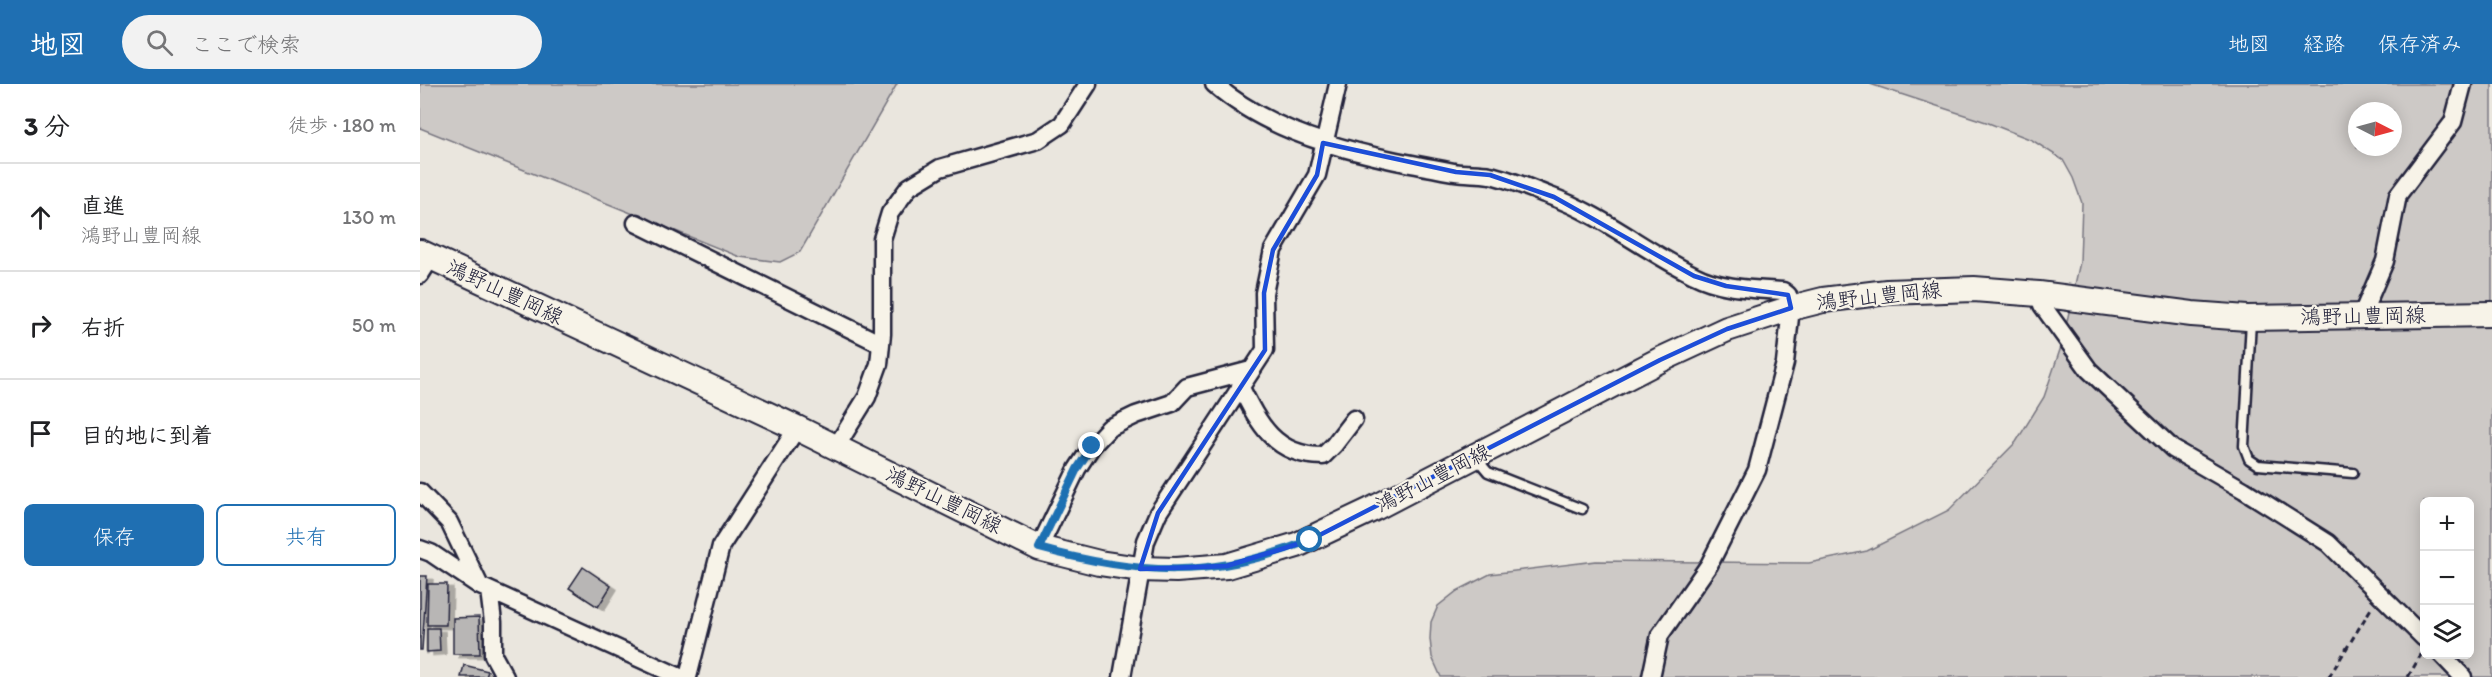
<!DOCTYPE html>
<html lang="ja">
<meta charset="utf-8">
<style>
:root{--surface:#fff;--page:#f2f2f2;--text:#202124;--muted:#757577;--line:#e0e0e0;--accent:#1f6fb2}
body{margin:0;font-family:Itim,"Klee One",sans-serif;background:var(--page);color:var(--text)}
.controls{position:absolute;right:18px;bottom:18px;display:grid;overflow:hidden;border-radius:9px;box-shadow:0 3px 15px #0003}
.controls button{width:54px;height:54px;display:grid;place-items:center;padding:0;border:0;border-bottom:2px solid var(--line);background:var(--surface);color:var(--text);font:30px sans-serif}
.compass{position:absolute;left:1928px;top:18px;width:54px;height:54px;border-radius:50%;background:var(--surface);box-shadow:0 3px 15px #0003;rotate:96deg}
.stop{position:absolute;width:18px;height:18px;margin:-14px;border:4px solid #1f6fb2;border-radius:50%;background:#fff}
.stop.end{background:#1f6fb2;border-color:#fff;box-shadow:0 2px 6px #0008}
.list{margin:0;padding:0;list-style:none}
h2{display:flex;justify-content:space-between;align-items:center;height:78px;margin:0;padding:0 24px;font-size:26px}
h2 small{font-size:20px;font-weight:400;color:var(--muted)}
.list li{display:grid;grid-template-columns:39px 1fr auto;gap:18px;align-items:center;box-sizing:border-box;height:108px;padding:0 24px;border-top:2px solid var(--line)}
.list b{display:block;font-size:22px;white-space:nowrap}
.list p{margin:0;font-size:20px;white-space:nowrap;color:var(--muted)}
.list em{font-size:20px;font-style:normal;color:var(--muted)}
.actions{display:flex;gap:12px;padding:18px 24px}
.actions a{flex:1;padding:14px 0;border:2px solid var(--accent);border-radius:9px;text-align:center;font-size:21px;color:var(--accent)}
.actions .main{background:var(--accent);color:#fff}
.icon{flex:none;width:33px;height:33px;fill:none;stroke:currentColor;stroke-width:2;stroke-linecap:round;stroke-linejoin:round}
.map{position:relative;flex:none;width:2072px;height:593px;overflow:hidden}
header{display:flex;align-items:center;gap:36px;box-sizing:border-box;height:84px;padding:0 30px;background:var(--accent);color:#fff}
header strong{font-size:28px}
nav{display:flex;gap:33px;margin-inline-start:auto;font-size:21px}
.search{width:420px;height:54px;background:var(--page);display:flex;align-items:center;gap:15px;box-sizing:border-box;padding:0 21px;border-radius:33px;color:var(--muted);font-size:22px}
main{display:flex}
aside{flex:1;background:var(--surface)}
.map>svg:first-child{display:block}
</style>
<header>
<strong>地図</strong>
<div class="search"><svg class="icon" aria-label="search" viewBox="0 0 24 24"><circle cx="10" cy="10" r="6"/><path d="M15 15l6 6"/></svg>ここで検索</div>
<nav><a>地図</a><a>経路</a><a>保存済み</a></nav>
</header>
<main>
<aside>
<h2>3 分<small>徒歩 · 180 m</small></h2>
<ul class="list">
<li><svg class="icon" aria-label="ahead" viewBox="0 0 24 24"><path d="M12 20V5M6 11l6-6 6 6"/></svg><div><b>直進</b><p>鴻野山豊岡線</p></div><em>130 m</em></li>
<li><svg class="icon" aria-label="right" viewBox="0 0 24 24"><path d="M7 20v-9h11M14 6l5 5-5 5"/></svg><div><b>右折</b></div><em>50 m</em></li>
<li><svg class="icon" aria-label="arrive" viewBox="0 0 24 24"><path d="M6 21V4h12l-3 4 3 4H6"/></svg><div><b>目的地に到着</b></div></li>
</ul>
<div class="actions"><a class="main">保存</a><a>共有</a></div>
</aside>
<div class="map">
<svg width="2072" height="593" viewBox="0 0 2072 593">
<defs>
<filter id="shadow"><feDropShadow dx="6" dy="3.5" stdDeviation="0" flood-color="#0004"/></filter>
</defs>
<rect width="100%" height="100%" fill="#eae6de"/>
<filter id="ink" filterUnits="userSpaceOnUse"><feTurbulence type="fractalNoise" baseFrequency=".0167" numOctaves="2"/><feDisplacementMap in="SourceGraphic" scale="12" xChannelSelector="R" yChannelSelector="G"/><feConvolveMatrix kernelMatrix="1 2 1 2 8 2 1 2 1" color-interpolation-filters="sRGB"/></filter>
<g filter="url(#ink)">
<path fill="#cdc9c6" stroke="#787680" stroke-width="1.5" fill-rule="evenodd" d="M0,0H477L380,168L360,178L320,173L0,44Z
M1450,0H2072V593H1021L1012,573L1010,555L1011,538L1018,522L1037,507L1070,490L1176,477L1389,479L1447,467L1529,426L1596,358L1624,313L1642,260L1660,178L1662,119L1653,94L1643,76L1612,56L1566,38ZM1937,27H1973V63H1937ZM2004,418H2050V570H2004Z"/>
<path fill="#b8b6b5" stroke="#22223b" stroke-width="1.5" filter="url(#shadow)" d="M163,483L191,502L178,523L149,504Z
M0,492H7L2,566H0Z
M8,500H27L26,541H7Z
M59,533L60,570H33V534Z
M7,544H19L20,567L7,568Z
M44,581L68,587L66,593H41Z"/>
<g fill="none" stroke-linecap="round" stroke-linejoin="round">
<defs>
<path id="lane" d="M1831,237L1824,362L1829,375L1838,381L1933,389
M1057,375L1068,388L1162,425"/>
<path id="street" d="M794,0C858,56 952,73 1034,88C1046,90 1058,89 1070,91C1090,95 1111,105 1130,112C1181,130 1226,168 1274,191C1301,205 1333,205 1363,207L1368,211L1371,224L1365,279L1337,386L1289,481L1240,551L1231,593
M216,139L461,260
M0,191L11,174
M1619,210L1622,221L1669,286L1753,365L1824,406L1908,459L2004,554
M1941,233L1965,177L1978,111L2033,38L2043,0
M820,302C839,340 855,372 903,372L914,361L934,335
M416,363L447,313L459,280L462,250V155L470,129L489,103L520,84L618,56L642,40L668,0
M0,408L29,438L59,500
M619,464L657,385L672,362L689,344L716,331L752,319L767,303L831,286
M0,465L11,469L60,502L260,593
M69,506L73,538V571L85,593
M2021,570L2043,593
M268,593L301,462L377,344
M702,593L726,457L738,429L845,266L844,209L853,166L897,91L918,0"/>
<path id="secondary" d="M0,168L377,344L619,464L679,479L720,485L756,486L807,482L877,461L951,426L1240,276L1307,245L1371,224L1403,216L1467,208L1554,205L1619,210L1772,230L1827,234L2072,230"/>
</defs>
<use href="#lane" stroke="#22223b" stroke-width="13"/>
<use href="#street" stroke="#22223b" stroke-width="21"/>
<use href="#secondary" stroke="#22223b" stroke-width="28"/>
<path stroke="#22223b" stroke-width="3" stroke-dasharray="6 4.5" stroke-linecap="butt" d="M1909,593L1952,523
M1988,593L2002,569"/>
<use href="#lane" stroke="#f7f3e8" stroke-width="8"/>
<use href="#street" stroke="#f7f3e8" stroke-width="16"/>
<use href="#secondary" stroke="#f7f3e8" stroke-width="24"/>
</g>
</g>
<g fill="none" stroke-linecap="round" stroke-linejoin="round" filter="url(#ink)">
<path stroke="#1f6fb2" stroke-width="8" d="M672,362L657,385L619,464C717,491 794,496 890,456"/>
</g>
<path fill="none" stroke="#1d4ed8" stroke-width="4.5" stroke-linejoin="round" d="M903,59L1036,88L1070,91L1134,113L1274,192L1306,202L1368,211L1371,224L1307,245L1240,276L890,456L807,482L720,485L738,429L845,266L844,209L853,166L897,91Z"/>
<g text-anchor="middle" stroke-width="4.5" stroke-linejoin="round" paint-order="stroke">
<g font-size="21" fill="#22223b" stroke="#f7f3e8">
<text transform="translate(85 208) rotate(25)" y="7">鴻野山豊岡線</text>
<text transform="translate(1459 212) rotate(-6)" y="7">鴻野山豊岡線</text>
<text transform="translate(1943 232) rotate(-1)" y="7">鴻野山豊岡線</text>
<text transform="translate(1013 394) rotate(-27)" y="7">鴻野山豊岡線</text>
<text transform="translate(524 416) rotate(26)" y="7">鴻野山豊岡線</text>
</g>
</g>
</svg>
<div class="controls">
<button>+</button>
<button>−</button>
<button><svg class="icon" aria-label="layers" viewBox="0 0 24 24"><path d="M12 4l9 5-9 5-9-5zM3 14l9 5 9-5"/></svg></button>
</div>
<svg class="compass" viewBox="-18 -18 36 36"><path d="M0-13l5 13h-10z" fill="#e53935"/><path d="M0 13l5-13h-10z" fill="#757577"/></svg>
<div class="stop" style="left:890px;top:456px"></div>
<div class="stop end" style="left:672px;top:362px"></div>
</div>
</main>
